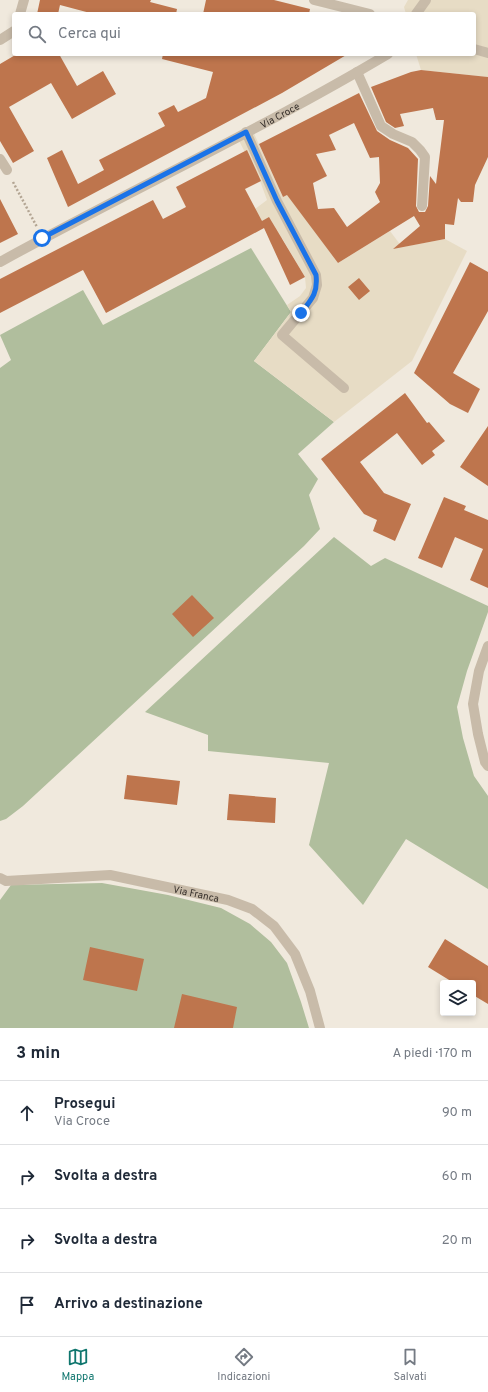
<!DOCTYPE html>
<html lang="it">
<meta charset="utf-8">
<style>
:root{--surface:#fff;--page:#f2f2f3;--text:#1f2937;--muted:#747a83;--line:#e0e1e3;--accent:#0f766e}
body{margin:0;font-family:Overpass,sans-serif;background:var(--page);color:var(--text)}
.controls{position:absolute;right:12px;bottom:12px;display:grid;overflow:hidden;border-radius:4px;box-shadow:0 2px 6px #0003}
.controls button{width:36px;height:36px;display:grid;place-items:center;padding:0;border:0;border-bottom:1px solid var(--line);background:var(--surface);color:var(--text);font:20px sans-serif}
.stop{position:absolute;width:12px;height:12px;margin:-9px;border:3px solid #1a73e8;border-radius:50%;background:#fff}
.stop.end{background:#1a73e8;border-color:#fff;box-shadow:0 1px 4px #0008}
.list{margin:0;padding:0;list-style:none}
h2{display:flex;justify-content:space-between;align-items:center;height:52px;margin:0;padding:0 16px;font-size:17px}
h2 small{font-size:13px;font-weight:400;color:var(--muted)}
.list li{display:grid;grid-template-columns:26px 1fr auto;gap:12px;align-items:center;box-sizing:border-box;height:64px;padding:0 16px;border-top:1px solid var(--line)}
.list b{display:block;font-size:15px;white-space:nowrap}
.list p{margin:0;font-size:13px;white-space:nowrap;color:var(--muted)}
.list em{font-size:13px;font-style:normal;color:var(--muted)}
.icon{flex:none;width:22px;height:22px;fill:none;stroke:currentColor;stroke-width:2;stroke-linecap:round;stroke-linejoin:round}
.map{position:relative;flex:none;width:488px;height:1028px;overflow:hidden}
.search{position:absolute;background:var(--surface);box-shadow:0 2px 6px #0003;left:12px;right:12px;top:12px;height:44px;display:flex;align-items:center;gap:10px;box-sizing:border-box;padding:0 14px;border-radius:4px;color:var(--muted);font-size:15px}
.sheet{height:308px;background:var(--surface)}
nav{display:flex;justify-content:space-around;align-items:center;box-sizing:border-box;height:56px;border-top:1px solid var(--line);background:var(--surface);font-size:11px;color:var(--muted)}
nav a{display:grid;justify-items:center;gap:2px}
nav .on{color:var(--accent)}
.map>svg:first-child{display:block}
</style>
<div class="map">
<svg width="488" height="1028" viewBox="0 0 488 1028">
<rect width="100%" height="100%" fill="#f0e9dd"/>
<path fill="#b0be9d" d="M251,248L291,312L254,361L334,422L298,454L318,479L309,495L320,529L304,546L23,806L6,819L0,821V368L11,360L0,335L83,290L103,325Z
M334,537L371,566L385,558L488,606V612L467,671L457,707L463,738L474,776L488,796V889L406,839L363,905L309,845L329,763L208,751V735L145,712Z
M102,883L168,895L221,908L250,924L271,942L287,963L301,1002L309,1028H0V900L11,885Z"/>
<path fill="#e7dcc5" d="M408,0H488V77L421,70L416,54H474V14H406L404,7Z
M252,129L283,197L291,193L338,263L390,231L402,247L445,239L467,251L412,361L334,422L254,361L291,312L287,305L300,296L306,288L305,277L282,238L271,244L265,227L255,209L267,200L260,181L237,137Z"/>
<path fill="#be754d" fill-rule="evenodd" d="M40,0H151L150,2L177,9L176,14H94L60,5L58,14H37Z
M206,0H274L310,9L309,14H203Z
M17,54H59L77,86L103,71L116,94L72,119L51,83L9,107L34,151L13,163L0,141V64Z
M163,54H348L282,93L68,207L47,158L62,150L78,184L104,170L99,160L165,126L158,113L174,105L178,112L206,98L213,72L162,59Z
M421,70L488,77V157L475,185L473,202H461L458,198L454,225L445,224V239L393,249L420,226L414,216L338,263L287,195L283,197L259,144L359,93L377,131L390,140L408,148L418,159L416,206L419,212H425L428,206L430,176L436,184L444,120H436L433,108L400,114L404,126L395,128L386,122L371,87L411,72ZM354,123L370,158L379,157L380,183L375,192L380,202L347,227L334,208L318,209L313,183L327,176L316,154L336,150L329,135Z
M247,150L261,181L245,189L262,221L269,217L305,277L290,285L264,228L106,313L83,270L0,313V279L153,200L163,219L186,207L176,187Z
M0,199L18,234L0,243Z
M470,262L488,272V311L453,373L480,389L468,413L450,404L414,373Z
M359,278L370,291L359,300L348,287Z
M405,393L427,423L429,422L445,441L432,451L435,455L422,465L397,433L360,462L384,493L411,504L395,541L373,531L377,520L364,514L321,459Z
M488,426V486L460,467Z
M444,497L466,506L464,510L488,520V588L470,580L483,549L455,537L442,568L418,558Z
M192,595L214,618L193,637L172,614Z
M127,775L180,781L177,805L124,799Z
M229,794L276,798L275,823L227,820Z
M445,939L488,966V1004L473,995V983H454L428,967Z
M90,947L144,959L137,991L83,980Z
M182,994L237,1007L233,1028H174Z"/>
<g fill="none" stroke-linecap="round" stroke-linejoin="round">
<path stroke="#b3a593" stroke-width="2.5" stroke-dasharray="2 2" stroke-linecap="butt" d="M13,182L37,227"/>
<g stroke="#c8bba9" stroke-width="10">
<path d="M314,0L370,14"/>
<path d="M20,14L24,0"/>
<path d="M416,14L426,0"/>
<path d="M0,40L14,31"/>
<path d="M474,49L488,53"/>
<path d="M357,72L381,126L393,134L412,142L420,150L425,157L422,206"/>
<path d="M246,132L277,201L316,275L317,285L313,298L282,335L344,388"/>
<path d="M0,159L7,170"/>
<path id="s1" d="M0,262C129,191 262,129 388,54"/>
<path d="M488,646L479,671L473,704L478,734L485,762L488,766"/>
<path id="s2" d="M0,878L6,881L110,875L228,900L252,909L274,926L295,954L310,991L320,1028"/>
</g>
</g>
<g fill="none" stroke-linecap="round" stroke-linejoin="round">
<path stroke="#1a73e8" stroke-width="5" d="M42,238L246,132L277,201L316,275C318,293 312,299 301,313"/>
</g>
<g text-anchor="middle" stroke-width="3.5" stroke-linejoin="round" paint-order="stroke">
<g font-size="10" fill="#352e29" stroke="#f8f3e9">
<text dy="4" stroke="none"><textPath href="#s1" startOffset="316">Via Croce</textPath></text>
<text dy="4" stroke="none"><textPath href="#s2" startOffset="199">Via Franca</textPath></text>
</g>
</g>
</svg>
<div class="controls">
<button><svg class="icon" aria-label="layers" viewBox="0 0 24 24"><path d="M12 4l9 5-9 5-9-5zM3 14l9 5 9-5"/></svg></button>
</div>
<div class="stop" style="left:42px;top:238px"></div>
<div class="stop end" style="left:301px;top:313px"></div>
<div class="search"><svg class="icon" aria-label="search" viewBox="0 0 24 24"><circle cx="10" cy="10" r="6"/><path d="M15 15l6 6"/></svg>Cerca qui</div>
</div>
<section class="sheet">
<h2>3 min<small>A piedi · 170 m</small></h2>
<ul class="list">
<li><svg class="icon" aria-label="ahead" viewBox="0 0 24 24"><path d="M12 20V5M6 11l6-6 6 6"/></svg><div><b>Prosegui</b><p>Via Croce</p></div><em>90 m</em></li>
<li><svg class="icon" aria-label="right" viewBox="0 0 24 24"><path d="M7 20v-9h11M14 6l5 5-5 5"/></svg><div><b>Svolta a destra</b></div><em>60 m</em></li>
<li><svg class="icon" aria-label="right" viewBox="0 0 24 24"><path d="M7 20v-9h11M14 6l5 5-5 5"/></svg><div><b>Svolta a destra</b></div><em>20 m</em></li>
<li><svg class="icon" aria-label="arrive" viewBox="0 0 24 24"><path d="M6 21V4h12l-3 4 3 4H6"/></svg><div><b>Arrivo a destinazione</b></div></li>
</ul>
</section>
<nav>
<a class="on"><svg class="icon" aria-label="map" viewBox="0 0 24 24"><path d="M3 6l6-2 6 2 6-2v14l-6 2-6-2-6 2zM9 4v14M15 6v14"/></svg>Mappa</a>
<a><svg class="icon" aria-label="directions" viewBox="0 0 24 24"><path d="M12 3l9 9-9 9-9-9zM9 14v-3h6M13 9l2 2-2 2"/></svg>Indicazioni</a>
<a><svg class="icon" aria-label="saved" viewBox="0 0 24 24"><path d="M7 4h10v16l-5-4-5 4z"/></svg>Salvati</a>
</nav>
